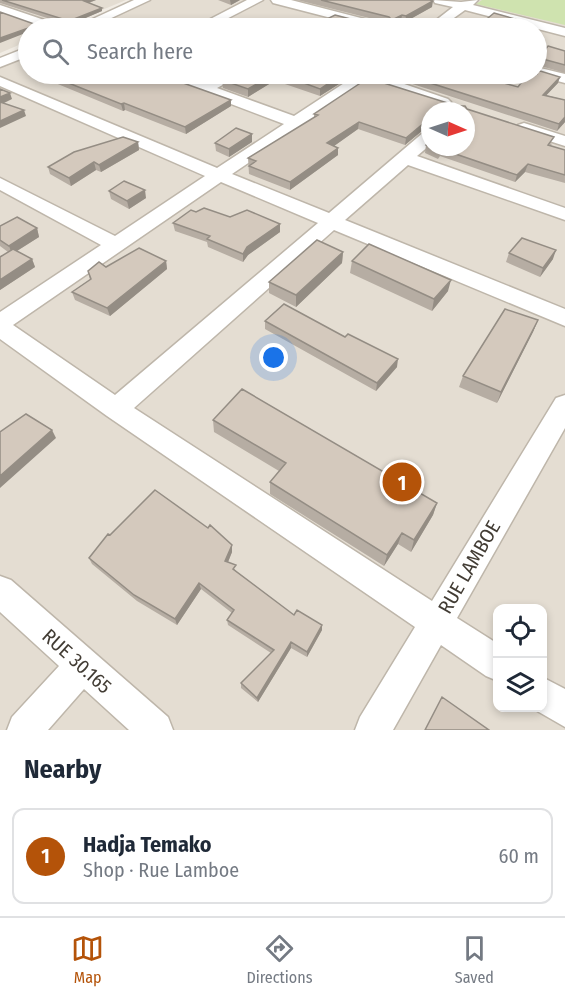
<!DOCTYPE html>
<meta charset="utf-8">
<style>
:root{--surface:#fff;--page:#f6f6f7;--text:#1f2937;--muted:#747a83;--line:#e0e1e3;--accent:#b45309}
body{margin:0;font-family:"Fira Sans Condensed",sans-serif;background:var(--page);color:var(--text)}
.controls{position:absolute;right:18px;bottom:18px;display:grid;overflow:hidden;border-radius:12px;box-shadow:0 3px 9px #0003}
.controls button{width:54px;height:54px;display:grid;place-items:center;padding:0;border:0;border-bottom:2px solid var(--line);background:var(--surface);color:var(--text);font:30px sans-serif}
.compass{position:absolute;left:421px;top:102px;width:54px;height:54px;border-radius:50%;background:var(--surface);box-shadow:0 3px 9px #0003;rotate:93deg}
.you{position:absolute;left:274px;top:358px;width:21px;height:21px;margin:-15px;border:4px solid #fff;border-radius:50%;background:#1a73e8;box-shadow:0 0 0 9px #1a73e833}
.badge{display:grid;place-items:center;width:39px;height:39px;border-radius:50%;background:var(--accent);color:#fff;font-size:20px;font-weight:700}
.pin{position:absolute;translate:-50% -50%;border:3px solid #fff;box-shadow:0 2px 6px #0006}
.list{margin:0;padding:0;list-style:none}
h2{display:flex;justify-content:space-between;align-items:center;height:78px;margin:0;padding:0 24px;font-size:26px}
h2 small{font-size:20px;font-weight:400;color:var(--muted)}
.list li{display:grid;grid-template-columns:39px 1fr auto;gap:18px;align-items:center;box-sizing:border-box;height:96px;margin:0 12px 12px;padding:0 12px;border:2px solid var(--line);border-radius:12px}
.list b{display:block;font-size:22px;white-space:nowrap}
.list p{margin:0;font-size:20px;white-space:nowrap;color:var(--muted)}
.list em{font-size:20px;font-style:normal;color:var(--muted)}
.icon{flex:none;width:33px;height:33px;fill:none;stroke:currentColor;stroke-width:2;stroke-linecap:round;stroke-linejoin:round}
.map{position:relative;flex:none;width:565px;height:730px;overflow:hidden}
.search{position:absolute;background:var(--surface);box-shadow:0 3px 9px #0003;left:18px;right:18px;top:18px;height:66px;display:flex;align-items:center;gap:15px;box-sizing:border-box;padding:0 21px;border-radius:33px;color:var(--muted);font-size:22px}
.sheet{height:186px;background:var(--surface)}
nav{display:flex;justify-content:space-around;align-items:center;box-sizing:border-box;height:84px;border-top:2px solid var(--line);background:var(--surface);font-size:16px;color:var(--muted)}
nav a{display:grid;justify-items:center;gap:3px}
nav .on{color:var(--accent)}
.map>svg:first-child{display:block}
</style>
<div class="map">
<svg width="565" height="730" viewBox="0 0 565 730">
<rect width="100%" height="100%" fill="#f1ece4"/>
<path fill="#e4ddd2" fill-rule="evenodd" d="M0,0H126L59,28H28V41L0,53Z
M151,0H565V730H0V66L28,53V74H536V28H86ZM430,111H466V147H430ZM498,608H542V708H498Z"/>
<path fill="#cfe3af" d="M482,0H565V25L476,4Z"/>
<g fill="none" stroke-linecap="round" stroke-linejoin="round">
<defs>
<path id="street" d="M134,0H150L90,28H73Z
M247,0H263L209,28H193Z
M271,0H291L388,25L390,28H370L273,3Z
M433,0L461,2L478,0L473,5L565,28V36L465,10L440,28H426L453,7L435,3Z
M0,5L59,25L61,28H43L0,13Z
M28,47V56L0,67V58Z
M536,67L565,74V83L531,74H536Z
M158,74H177L204,83L222,74H239L237,77L217,88L294,116L358,74H375L448,99L451,102L443,107L367,82L232,174L329,213L424,132L430,131V145L417,156L565,208V220L408,165L345,220L565,309V326L334,230L134,408L432,601L556,398L565,395V428L457,618L498,644V681L486,676L441,645L393,730H355L360,717L415,627L107,416L0,339V312L101,245L0,190V178L115,236L205,176L0,86V77L217,168L284,124L160,77ZM221,182L318,223L115,395L13,325Z
M524,123L565,136V146L518,131L516,128L518,125Z
M0,576L11,580L168,717L173,730H129L84,689L48,730H7L12,717L59,666L0,612Z
M542,677L565,689V727L532,708H542Z"/>
</defs>
<use href="#street" stroke="#beb6aa" stroke-width="3"/>
<use href="#street" fill="#fff" fill-rule="evenodd"/>
</g>
<path fill="#b6ada3" d="M0,0H96L89,3L102,8V11L69,25L0,3Z
M218,0H240L231,5Z
M297,0H430L432,7L405,22L401,21L392,27L389,23Z
M565,51V73L537,65L539,58Z
M36,74H158L231,106L186,134L125,110L123,111L36,75Z
M274,74V81L248,97L223,88L222,80Z
M388,74H477L476,75L518,87L558,83L546,95L565,100V122L557,131L388,76Z
M282,75L339,76V84L320,96L282,83Z
M467,109L552,144L550,146L565,150V183L525,172L515,182L440,156L438,159L425,153L426,145L466,147L430,111V129L423,130L405,145L358,129L334,146L338,148V155L290,190L249,174L248,158L314,118V114Z
M138,142L139,150L101,172L96,170L71,186L50,174L48,167Z
M252,142L229,157L216,151L215,143Z
M109,191L146,198L129,209L111,199Z
M196,212L230,217L280,232L248,255L243,262L208,247L207,242L175,231L173,223Z
M0,226L37,228L39,237L17,251L32,259L35,267L0,290V257L8,252L0,246Z
M343,252L342,263L296,307L269,293V282Z
M509,253L553,259L540,277L506,262Z
M166,261L167,269L110,316L75,300L72,292L90,280L88,271L106,267Z
M352,261L448,291L432,311L350,273Z
M538,320L533,332L497,403L459,387L463,376Z
M265,321L397,367L376,391L265,329Z
M213,420L437,503L433,515L411,552L398,544L384,566L270,494V482L279,471L214,432Z
M208,528L232,545V552L228,562L237,572L294,615L322,630L307,657L291,648L258,702L241,688V683L271,653L228,625L227,620L232,613L201,589L177,625L137,601L92,564L89,558L110,535Z"/>
<path fill="#948d84" d="M86,0H96L85,4L84,1Z
M230,0H240L231,5Z
M433,1L432,7L405,22L406,16Z
M102,8V11L69,25V21Z
M402,15L401,21L392,27V20Z
M37,25L38,28H28V32L0,43V38Z
M274,74V81L248,97V89Z
M339,76V84L320,96V89Z
M560,77L558,83L541,101L543,95Z
M10,93L12,99L0,105V97Z
M231,100V106L186,134L185,127Z
M124,103L125,110L123,111L121,104Z
M24,110L26,116L0,128V121Z
M565,117V122L557,131L559,124Z
M359,122L358,129L327,151V143Z
M430,122V129L423,130L405,145L406,138L424,123Z
M252,134V142L229,157V149Z
M138,142L139,150L101,172L99,165Z
M338,148V155L290,190V182Z
M94,162L96,170L71,186L69,178Z
M528,164L525,172L515,182L517,175Z
M145,190L146,198L129,209L127,201Z
M280,224V232L248,255L243,262V254L247,247Z
M37,228L39,237L12,254L9,246Z
M556,250L553,259L540,277L543,268Z
M343,252L342,263L296,307V295Z
M32,259L35,267L0,290V280Z
M166,261L167,269L110,316L107,308Z
M451,280L448,291L432,311L434,299Z
M538,320L533,332L497,403L501,392Z
M398,359L397,367L376,391L377,383Z
M52,430L56,438L0,488V476Z
M437,503L433,515L411,552L414,540Z
M402,533L398,544L384,566L387,555Z
M232,545V552L226,567L225,561Z
M199,583L201,589L177,625L175,619Z
M322,625V630L307,657V652Z
M291,642V648L258,702L257,698Z"/>
<path fill="#d4c9bd" stroke="#948d84" stroke-width="1.5" d="M2,0H86L84,1L102,8L69,21Z
M321,0H430L433,1L406,16L402,15L392,20L389,17Z
M0,12L37,25L0,38Z
M494,13L515,19L510,23L531,28H476Z
M335,15L370,24H387L380,28H318L328,23L323,21Z
M548,46L565,51V65L539,58Z
M537,70L560,77L543,95L565,100V117L559,124L402,74H472L518,87L528,74H537Z
M46,74H158L231,100L185,127L124,103L121,104Z
M235,74H274L248,89L222,80Z
M285,74H330L339,76L320,89L282,75Z
M368,78L457,106H465L467,109L554,137L548,145L565,150V175L528,164L517,175L441,149L440,152L426,145L430,141V147H466V111H430V122L424,123L406,138L359,122L327,143L338,148L290,182L249,166L256,161L248,158L318,115L314,114Z
M0,89L10,93L0,97Z
M0,102L24,110L0,121Z
M236,128L252,134L229,149L215,143Z
M123,137L138,142L99,165L94,162L69,178L48,167L74,152Z
M124,181L145,190L127,201L109,191Z
M204,208L230,217L247,210L280,224L247,247L243,254L207,239L210,236L173,223L191,210L196,212Z
M17,217L37,228L9,246L0,240V226Z
M522,238L556,250L543,268L509,253Z
M317,240L343,252L296,295L269,282Z
M369,244L451,280L434,299L352,261Z
M139,248L166,261L107,308L72,292L91,279L88,271L99,262L106,267Z
M13,249L32,259L0,280V257Z
M284,304L345,337L348,334L398,359L377,383L265,321Z
M505,309L538,320L501,392L463,376Z
M242,389L437,503L414,540L402,533L387,555L270,482L286,463L213,420Z
M26,414L52,430L0,476V432Z
M155,490L208,528L210,525L232,545L225,561L236,565L233,569L294,615L297,610L322,625L307,652L291,642L257,698L241,683L274,650L227,620L234,610L199,583L175,619L134,595L89,558L108,534L110,535Z
M442,697L489,730H425Z"/>
<g text-anchor="middle" stroke-width="4.5" stroke-linejoin="round" paint-order="stroke">
<g font-size="20" fill="#423c34" stroke="#fff">
<text transform="translate(469 567) rotate(-60)" y="7">RUE LAMBOE</text>
<text transform="translate(77 661) rotate(42)" y="7">RUE 30.165</text>
</g>
</g>
</svg>
<div class="controls">
<button><svg class="icon" aria-label="locate" viewBox="0 0 24 24"><circle cx="12" cy="12" r="6"/><path d="M12 2v4M12 18v4M2 12h4M18 12h4"/></svg></button>
<button><svg class="icon" aria-label="layers" viewBox="0 0 24 24"><path d="M12 4l9 5-9 5-9-5zM3 14l9 5 9-5"/></svg></button>
</div>
<svg class="compass" viewBox="-18 -18 36 36"><path d="M0-13l5 13h-10z" fill="#e53935"/><path d="M0 13l5-13h-10z" fill="#747a83"/></svg>
<div class="you"></div>
<div class="pin badge" style="left:402px;top:482px">1</div>
<div class="search"><svg class="icon" aria-label="search" viewBox="0 0 24 24"><circle cx="10" cy="10" r="6"/><path d="M15 15l6 6"/></svg>Search here</div>
</div>
<section class="sheet">
<h2>Nearby<small></small></h2>
<ul class="list">
<li><span class="badge">1</span><div><b>Hadja Temako</b><p>Shop · Rue Lamboe</p></div><em>60 m</em></li>
</ul>
</section>
<nav>
<a class="on"><svg class="icon" aria-label="map" viewBox="0 0 24 24"><path d="M3 6l6-2 6 2 6-2v14l-6 2-6-2-6 2zM9 4v14M15 6v14"/></svg>Map</a>
<a><svg class="icon" aria-label="directions" viewBox="0 0 24 24"><path d="M12 3l9 9-9 9-9-9zM9 14v-3h6M13 9l2 2-2 2"/></svg>Directions</a>
<a><svg class="icon" aria-label="saved" viewBox="0 0 24 24"><path d="M7 4h10v16l-5-4-5 4z"/></svg>Saved</a>
</nav>
